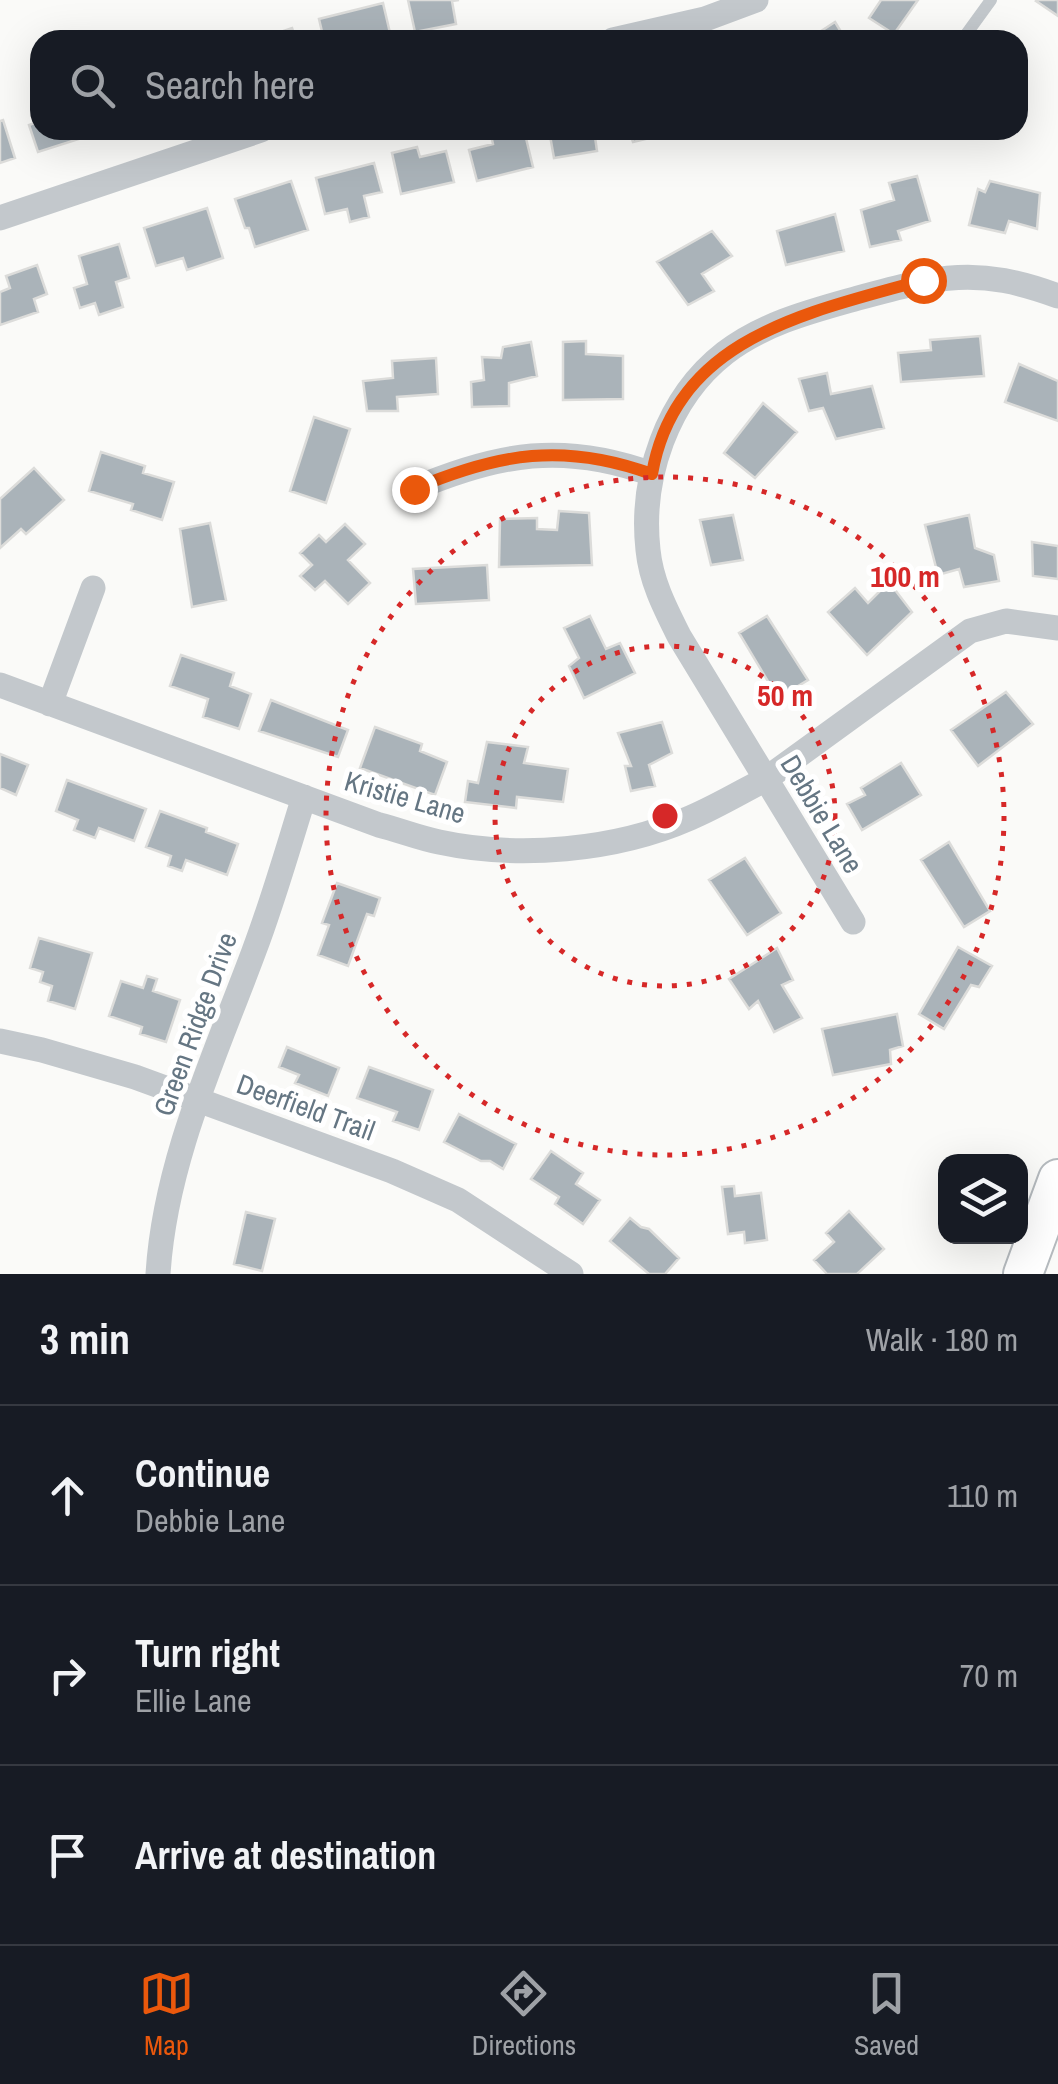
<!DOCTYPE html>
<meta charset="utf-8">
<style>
:root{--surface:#171b24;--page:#242831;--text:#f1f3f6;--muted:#9ea1a6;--line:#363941;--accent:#ea580c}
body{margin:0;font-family:"Archivo Narrow",sans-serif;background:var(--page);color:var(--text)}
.controls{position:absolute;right:30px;bottom:30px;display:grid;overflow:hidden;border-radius:20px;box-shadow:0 10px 40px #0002}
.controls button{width:90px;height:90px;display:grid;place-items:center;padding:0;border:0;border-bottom:2px solid var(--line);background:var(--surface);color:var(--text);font:50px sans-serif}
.stop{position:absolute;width:30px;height:30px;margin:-22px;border:8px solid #ea580c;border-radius:50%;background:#fff}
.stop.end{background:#ea580c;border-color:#fff;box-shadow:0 2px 10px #0008}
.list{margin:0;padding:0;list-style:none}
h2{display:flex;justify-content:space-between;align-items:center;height:130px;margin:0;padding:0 40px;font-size:42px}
h2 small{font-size:32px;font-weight:400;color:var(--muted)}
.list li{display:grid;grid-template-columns:65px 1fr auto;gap:30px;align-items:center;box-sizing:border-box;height:180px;padding:0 40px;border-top:2px solid var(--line)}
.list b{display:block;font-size:38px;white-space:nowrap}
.list p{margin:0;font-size:32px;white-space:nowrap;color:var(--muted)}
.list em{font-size:32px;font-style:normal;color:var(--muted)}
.icon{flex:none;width:55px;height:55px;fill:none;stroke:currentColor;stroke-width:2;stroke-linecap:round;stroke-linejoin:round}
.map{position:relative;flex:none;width:1058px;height:1274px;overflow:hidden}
.search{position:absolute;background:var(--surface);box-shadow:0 10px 40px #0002;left:30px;right:30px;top:30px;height:110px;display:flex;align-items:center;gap:25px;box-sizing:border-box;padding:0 35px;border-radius:30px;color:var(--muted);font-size:38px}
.sheet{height:670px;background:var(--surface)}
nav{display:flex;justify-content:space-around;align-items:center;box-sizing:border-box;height:140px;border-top:2px solid var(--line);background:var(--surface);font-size:28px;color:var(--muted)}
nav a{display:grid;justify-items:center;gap:5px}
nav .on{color:var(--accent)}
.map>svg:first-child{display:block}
</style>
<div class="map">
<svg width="1058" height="1274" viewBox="0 0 1058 1274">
<rect width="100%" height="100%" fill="#fafaf8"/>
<path fill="#aab3b9" stroke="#dcdcda" stroke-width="2.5" d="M408,0H459L452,1L456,24L415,32Z
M881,0H918L894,34L869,18Z
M1058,0V16L1036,1L1037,0Z
M383,3L390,33L358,40H324L319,19Z
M835,22L846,40H813L812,37Z
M292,28L296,40H257Z
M3,120L15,158L0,163V121Z
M40,121V130H83L85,137L38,152L29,125Z
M524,130L533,167L477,181L469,150L493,144L490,131Z
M549,130H594L597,151L554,158Z
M629,130H683L633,142Z
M417,147L420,157L446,151L454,182L401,194L392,153Z
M374,163L382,192L364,196L369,217L350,222L347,209L325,214L316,178Z
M917,176L930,221L898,231L901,240L870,247L861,210L894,200L889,183Z
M291,181L308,230L255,247L249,228H245L235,199Z
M990,181L1040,193L1037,229L1009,221L1005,233L969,225L978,189L985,192Z
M207,208L223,258L187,270L183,258L156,266L144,228Z
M835,214L844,251L786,265L777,231Z
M712,231L732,256L702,274L714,291L688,305L657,262Z
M119,244L129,278L116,282L123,307L99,315L95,303L80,308L74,288L87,284L79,256Z
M37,265L47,294L34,299L38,312L0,325V292L10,288L6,276Z
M980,336L984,376L901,382L898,353L931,350L930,340Z
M586,341V354L623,356V399L563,400V342Z
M531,342L537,376L509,383V406L472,407L471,382L484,380L482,357L501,358L503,347Z
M436,358L438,394L397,397L398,411H367L363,381L393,378L392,361Z
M1019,364L1058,381V421L1005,402Z
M827,373L831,394L872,386L884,428L836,439L823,408L809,411L799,379Z
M763,403L797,432L755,478L724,453Z
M314,417L350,429L326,503L290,491Z
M101,452L145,466L143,473L174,482L162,520L131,510L133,504L89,491Z
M34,468L64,500L26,534L21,529L0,548V499Z
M559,511L589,513L592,565L499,567L500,519L537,518V529L557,530Z
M733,515L743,560L711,565L700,520Z
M969,515L975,548L994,555L999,581L964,587L959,569L938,575L925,525Z
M210,523L226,600L192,607L180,529Z
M345,524L365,544L348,560L370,583L348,604L325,581L315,590L300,576L312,565L300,553L319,535L326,542Z
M1032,542L1058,546V579L1033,576Z
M487,565L489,600L416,604L413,569Z
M889,582L912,612L867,655L828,612L855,588L868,603Z
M590,616L606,649L620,643L635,673L584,698L569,666L579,658L564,628Z
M767,616L808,680L778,698L739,633Z
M181,655L234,673L230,686L251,694L239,729L203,717L208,699L170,686Z
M1006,692L1033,724L978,766L951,730Z
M271,700L348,730L338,757L259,731Z
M662,722L672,753L649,765L655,786L631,791L625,766H631L618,733Z
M375,727L422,744L420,751L447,762L435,795L360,768Z
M487,742L528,747L524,763L568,769L563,802L517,797L516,808L465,802L468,781L478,783Z
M0,754L28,765L16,795L0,788Z
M901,763L921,795L862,830L847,804L865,795L861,788Z
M67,780L146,809L134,841L99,828L95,838L74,830L78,820L56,811Z
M160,811L207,828L206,832L238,844L227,875L186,860L182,871L168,866L171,856L146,847Z
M949,842L990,911L964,927L921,860Z
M745,858L781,913L747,935L709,880Z
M337,883L380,898L374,916L367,914L348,966L318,955L329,925L322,923Z
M39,938L92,953L75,1009L48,1001L52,986L40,982L43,972L30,968Z
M958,947L992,966L979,987L971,985L944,1029L919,1014Z
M777,948L793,980L782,985L802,1018L774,1032L758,1001L749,1009L729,979Z
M147,976L157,979L153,991L180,1000L166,1042L140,1034L142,1027L109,1016L121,981L143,988Z
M897,1014L903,1046L890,1050L891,1064L833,1075L822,1029Z
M287,1047L339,1068L328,1096L295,1083L299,1075L279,1067Z
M369,1067L433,1090L419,1130L393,1121L397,1112L357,1098Z
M459,1114L516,1144L503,1169L490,1161H481L444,1142Z
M551,1151L583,1173L576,1184L600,1200L583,1224L555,1204L559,1197L531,1179Z
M734,1186L735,1196L761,1193L767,1240L745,1243L744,1232L728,1234L722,1187Z
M849,1211L884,1249L857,1274H827L814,1260L834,1242L826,1233Z
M246,1212L275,1219L262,1271L234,1264Z
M630,1218L641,1227L649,1229L679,1258L665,1274H649L610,1241Z"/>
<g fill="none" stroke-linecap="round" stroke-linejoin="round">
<defs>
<path id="primary" d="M1023,1274L1058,1179"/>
</defs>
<use href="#primary" stroke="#b5babe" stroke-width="42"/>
<path stroke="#c3c8cc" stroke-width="12" d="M962,40L991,0"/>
<path stroke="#c3c8cc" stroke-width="25" d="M613,40L705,19L756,0
M0,218L261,130
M414,489C499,453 564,442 652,474
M0,685L379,825C399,830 419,838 439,842C518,859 615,851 690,818C716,807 741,792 766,779L970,631L1006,621L1058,628
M50,704L93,588
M853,922L679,636C665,608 651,581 648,550C640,478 667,398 725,353C764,323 812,311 858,298C939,276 977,266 1058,296
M0,1041L42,1050L135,1077L392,1171L458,1200L571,1274
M158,1274C165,1161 215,1056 254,951C273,901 288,848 304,797"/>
<use href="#primary" stroke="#fff" stroke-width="38"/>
</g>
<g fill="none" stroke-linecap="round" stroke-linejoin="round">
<path stroke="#ea580c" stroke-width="12" d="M414,489C499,453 564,442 652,474C676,336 811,312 923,280"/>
</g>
<g fill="none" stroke="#d62828" stroke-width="5" stroke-dasharray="5 10">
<circle cx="665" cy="816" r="170"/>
<circle cx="665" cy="816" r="339"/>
</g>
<g text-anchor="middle" stroke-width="10" stroke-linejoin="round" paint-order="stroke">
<g font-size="28" fill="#657683" stroke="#fff">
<text transform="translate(405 797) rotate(16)" y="10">Kristie Lane</text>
<text transform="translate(822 814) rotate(59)" y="10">Debbie Lane</text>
<text transform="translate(195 1024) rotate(-70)" y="10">Green Ridge Drive</text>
<text transform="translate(306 1107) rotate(20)" y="10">Deerfield Trail</text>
</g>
</g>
<circle cx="665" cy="816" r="15" fill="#d62828" stroke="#fff" stroke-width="5"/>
<g font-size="30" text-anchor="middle" font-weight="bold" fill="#d62828" stroke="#fff" stroke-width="10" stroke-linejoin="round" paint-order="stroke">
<text x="905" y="587">100 m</text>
<text x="785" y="706">50 m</text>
</g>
</svg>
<div class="controls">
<button><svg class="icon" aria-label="layers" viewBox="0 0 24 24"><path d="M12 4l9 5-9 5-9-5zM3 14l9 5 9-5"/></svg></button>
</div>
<div class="stop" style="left:923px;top:280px"></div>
<div class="stop end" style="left:414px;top:489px"></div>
<div class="search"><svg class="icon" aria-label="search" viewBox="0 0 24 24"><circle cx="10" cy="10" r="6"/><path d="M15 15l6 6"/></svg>Search here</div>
</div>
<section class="sheet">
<h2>3 min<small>Walk · 180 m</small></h2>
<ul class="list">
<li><svg class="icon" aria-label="ahead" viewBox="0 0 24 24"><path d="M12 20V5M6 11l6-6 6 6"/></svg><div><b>Continue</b><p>Debbie Lane</p></div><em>110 m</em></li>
<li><svg class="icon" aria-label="right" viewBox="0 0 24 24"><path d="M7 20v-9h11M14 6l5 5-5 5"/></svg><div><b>Turn right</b><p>Ellie Lane</p></div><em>70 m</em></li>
<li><svg class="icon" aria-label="arrive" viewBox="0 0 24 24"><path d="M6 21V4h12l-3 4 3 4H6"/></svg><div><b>Arrive at destination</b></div></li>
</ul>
</section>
<nav>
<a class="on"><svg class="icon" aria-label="map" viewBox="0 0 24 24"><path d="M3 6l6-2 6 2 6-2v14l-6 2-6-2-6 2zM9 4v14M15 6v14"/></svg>Map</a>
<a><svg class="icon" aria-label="directions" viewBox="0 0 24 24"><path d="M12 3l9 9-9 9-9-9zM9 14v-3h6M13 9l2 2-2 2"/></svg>Directions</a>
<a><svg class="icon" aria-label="saved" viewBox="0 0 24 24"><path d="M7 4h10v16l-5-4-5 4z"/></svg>Saved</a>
</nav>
